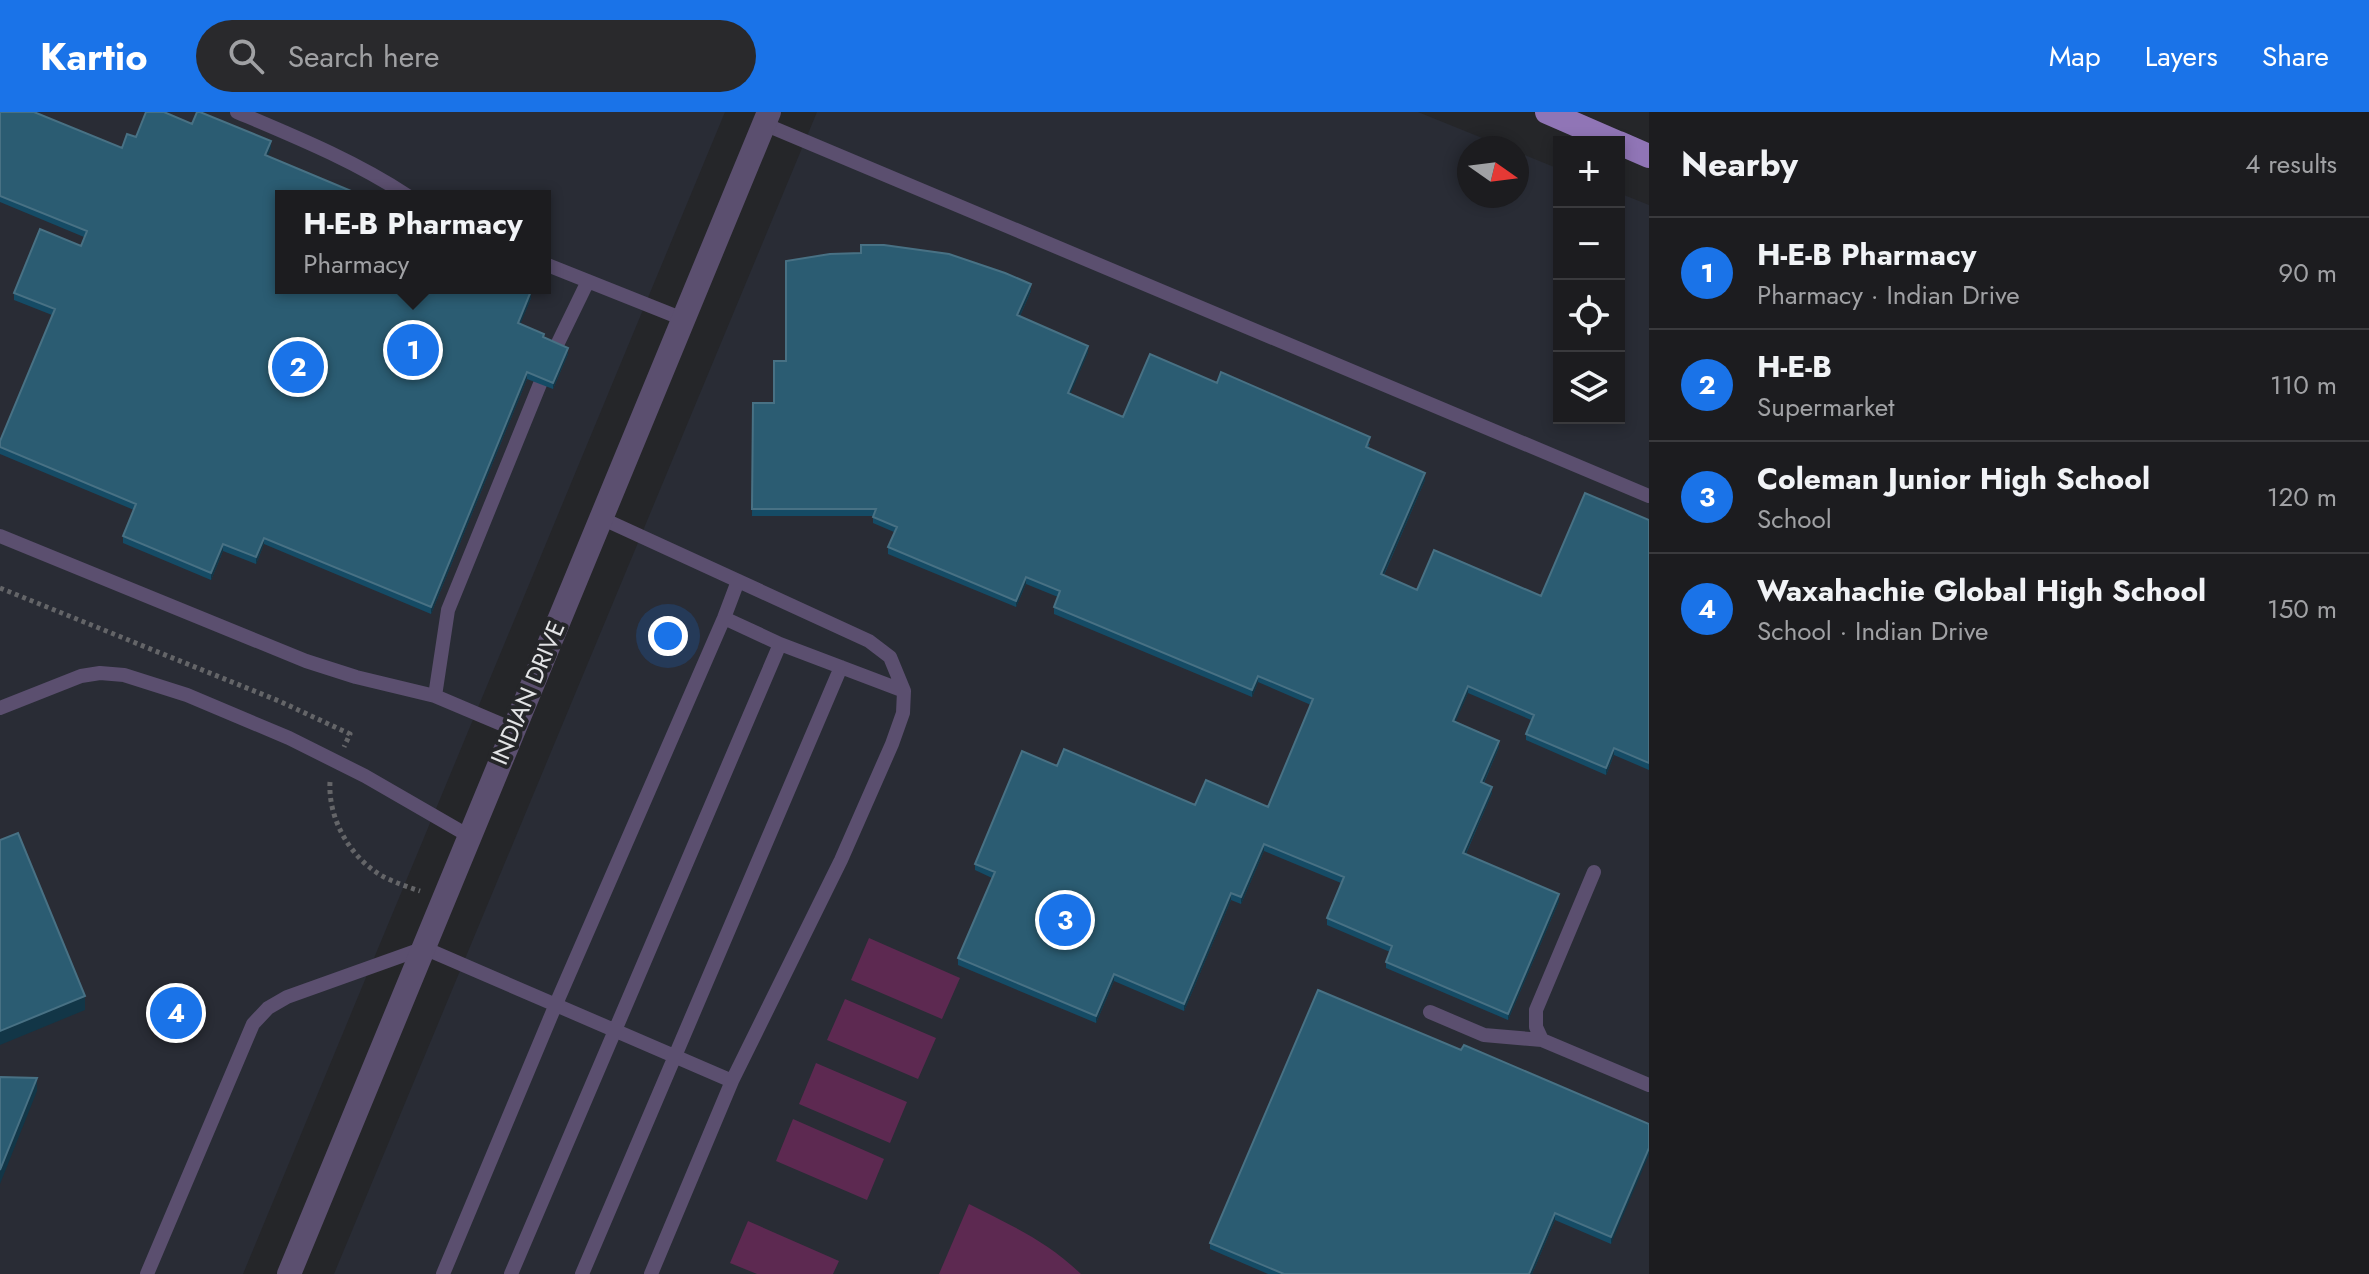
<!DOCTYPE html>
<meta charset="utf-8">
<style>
:root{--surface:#1c1c1f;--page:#29292c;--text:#f1f3f6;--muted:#a0a1a4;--line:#3a3a3d;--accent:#1a73e8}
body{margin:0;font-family:Jost,sans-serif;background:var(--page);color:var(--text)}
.controls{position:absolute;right:24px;top:24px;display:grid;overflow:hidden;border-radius:0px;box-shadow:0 4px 12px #0003}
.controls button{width:72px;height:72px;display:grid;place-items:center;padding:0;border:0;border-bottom:2px solid var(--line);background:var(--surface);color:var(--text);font:40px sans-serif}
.compass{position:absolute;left:1457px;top:24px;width:72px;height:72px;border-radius:50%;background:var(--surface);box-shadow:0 4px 12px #0003;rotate:104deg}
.you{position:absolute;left:668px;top:524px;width:28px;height:28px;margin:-20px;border:6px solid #fff;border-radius:50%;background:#1a73e8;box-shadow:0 0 0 12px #1a73e833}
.badge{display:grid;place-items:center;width:52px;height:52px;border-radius:50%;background:var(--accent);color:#fff;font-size:26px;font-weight:700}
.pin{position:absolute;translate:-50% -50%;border:4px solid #fff;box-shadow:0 2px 8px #0006}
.popup{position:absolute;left:275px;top:78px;width:276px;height:104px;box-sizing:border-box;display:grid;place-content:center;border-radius:0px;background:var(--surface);filter:drop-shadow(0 2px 6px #0005);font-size:26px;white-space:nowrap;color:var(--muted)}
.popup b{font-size:30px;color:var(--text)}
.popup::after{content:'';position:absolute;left:50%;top:100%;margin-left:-16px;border:16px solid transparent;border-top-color:var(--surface)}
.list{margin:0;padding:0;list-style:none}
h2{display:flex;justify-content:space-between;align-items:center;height:104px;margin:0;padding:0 32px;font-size:34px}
h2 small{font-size:26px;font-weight:400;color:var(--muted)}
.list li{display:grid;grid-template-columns:52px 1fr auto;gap:24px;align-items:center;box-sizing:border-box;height:112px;padding:0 32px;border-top:2px solid var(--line)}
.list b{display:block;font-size:30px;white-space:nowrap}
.list p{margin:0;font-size:26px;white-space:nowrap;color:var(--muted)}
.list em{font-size:26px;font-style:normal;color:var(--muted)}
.icon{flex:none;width:44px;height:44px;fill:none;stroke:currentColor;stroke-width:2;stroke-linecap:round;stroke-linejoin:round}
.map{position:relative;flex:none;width:1649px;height:1162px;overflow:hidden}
header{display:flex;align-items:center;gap:48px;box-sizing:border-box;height:112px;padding:0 40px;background:var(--accent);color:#fff}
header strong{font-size:38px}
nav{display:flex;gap:44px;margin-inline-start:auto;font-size:28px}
.search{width:560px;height:72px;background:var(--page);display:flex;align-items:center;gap:20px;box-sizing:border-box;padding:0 28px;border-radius:44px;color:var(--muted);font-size:30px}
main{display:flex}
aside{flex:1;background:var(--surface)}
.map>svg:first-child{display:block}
</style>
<header>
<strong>Kartio</strong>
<div class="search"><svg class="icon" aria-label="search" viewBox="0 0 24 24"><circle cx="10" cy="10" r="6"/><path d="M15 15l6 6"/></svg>Search here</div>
<nav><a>Map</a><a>Layers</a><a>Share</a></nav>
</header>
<main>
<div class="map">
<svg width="1649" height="1162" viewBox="0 0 1649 1162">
<rect width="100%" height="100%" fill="#252629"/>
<path fill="#292c35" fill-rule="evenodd" d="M0,0H725L243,1162H0ZM281,84H545V176H281Z
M817,0H1418L1507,36H1469V84H1517V40L1559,57V306H1619V81L1649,93V1162H334Z"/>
<path fill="#5d2951" d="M869,826L960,866L942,907L851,868Z
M845,887L936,926L918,967L827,928Z
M816,951L907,990L890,1031L799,992Z
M793,1007L884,1047L867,1088L776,1049Z
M969,1092C1012,1114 1045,1128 1081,1162H939Z
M748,1109L839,1149L833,1162H757L730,1151Z"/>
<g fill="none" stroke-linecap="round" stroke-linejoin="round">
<path stroke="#646568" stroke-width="5" stroke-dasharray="4 4" stroke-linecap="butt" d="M0,476L279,589L350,622L344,635
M330,670C328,708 351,747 384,765C396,771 408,775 420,779"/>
<path stroke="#5b4f6f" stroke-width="14" d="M237,0C296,25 355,49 408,84
M764,12L1649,384
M545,152L683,207
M555,237L588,169
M601,406L869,529L890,545L904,579L903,601L892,632L841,748L732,969L651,1162
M0,424L306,549L356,565L435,584L513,617
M724,506L780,532L904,579
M435,584L448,498L540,272
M0,596L81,564L100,561L124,563L187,583L289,626L365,664L469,724
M1430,900L1484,923L1542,928L1649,973
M1542,928L1536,915V898L1594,760
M147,1162L253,912L268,896L287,885L424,836L732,969
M443,1162L556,892L724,506L738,469
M511,1162L780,532
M582,1162L841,555"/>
<path stroke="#5b4f6f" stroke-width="24" d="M289,1162L769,0"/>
<path stroke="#9075b6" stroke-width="24" d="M1547,0L1616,30
M1619,31L1649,44"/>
</g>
<path fill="#154b65" d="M0,0L122,36L136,25L192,12L271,36L267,44L281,84L531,186L520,212L544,226L568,242L553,277L527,267L431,502L264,432L256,452L223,439L211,468L123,431V424L134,398L0,342V329L52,203L14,188V181L81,134L84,125L0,90Z
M1031,179L1020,204L1088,240L1070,282L1123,305L1217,271L1370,332L1368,336L1425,368L1384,463L1417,478L1541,484L1649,408V658L1614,643L1606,663L1526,628V622L1531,608L1468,581L1455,610L1499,635L1484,671L1492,681L1466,742L1559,789L1508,908L1386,856V850L1390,840L1327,813V806L1341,771L1264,739L1241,792L1231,788L1184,899L1114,869L1096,911L958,853V846L992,766L975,758V752L1057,654L1195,693L1268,695L1311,593L1258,570L1252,585L1054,502V495L1058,485L1026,472L1016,495L888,442V435L894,420L873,411V404H752L753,291H774L786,249Z
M1461,938L1649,1012L1611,1132L1555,1108L1532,1162H1268L1210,1137V1131Z"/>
<path fill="#123647" d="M271,29V36L265,50V43Z
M1031,172V179L1017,210V203Z
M531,179V186L518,218V211Z
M1088,234V240L1068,288V281Z
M568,236V242L553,277V271Z
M527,260V267L431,502V495Z
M1425,361V368L1381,469V462Z
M264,426V432L256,452V445Z
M223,432V439L211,468V461Z
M1026,465V472L1016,495V489Z
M1258,564V570L1252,585V578Z
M1468,574V581L1453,616V609Z
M1499,629V635L1481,677V670Z
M1614,636V643L1606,663V656Z
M1492,675V681L1463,748V741Z
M1264,732V739L1241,792V785Z
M1231,781V788L1184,899V892Z
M1559,782V789L1508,908V902Z
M1114,862V869L1096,911V904Z
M85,884V898L0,933V919Z
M37,966V979L0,1072V1058Z
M1649,1036V1043L1611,1132V1125Z
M1555,1101V1108L1532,1162H1529Z"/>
<path fill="#2b5c72" stroke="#487184" stroke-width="2" d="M0,0H34L122,36L127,22L136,25L146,0H164L192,12L197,0H200L271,29L265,43L363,84H281V176H523L531,179L518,211L544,222L543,225L568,236L553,271L527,260L431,495L264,426L256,445L223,432L211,461L123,424L136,392L0,335V329L55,197L14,181L40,117L81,134L87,119L0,84Z
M861,133H884L949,142L1005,161L1031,172L1017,203L1088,234L1068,281L1123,305L1150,242L1217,271L1221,260L1370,325L1366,335L1425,361L1381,462L1417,478L1434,438L1541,484L1585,381L1649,408V651L1614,636L1606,656L1526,622L1534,603L1468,574L1453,609L1499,629L1481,670L1492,675L1463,741L1559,782L1508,902L1386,850L1392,834L1327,806L1344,765L1264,732L1241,785L1231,781L1184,892L1114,862L1096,904L958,846L995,760L975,752L1022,639L1057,654L1064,637L1195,693L1206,668L1268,695L1313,587L1258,564L1252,578L1054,495L1060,479L1026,465L1016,489L888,435L897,415L873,405L876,397H752L753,291H774V249H786V149L830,142L861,141Z
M18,721L85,884L0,919V728Z
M1318,878L1461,938L1464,933L1649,1012V1036L1611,1125L1555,1101L1529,1162H1284L1210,1131Z
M0,965L37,966L0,1058Z"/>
<g text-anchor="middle" stroke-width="8" stroke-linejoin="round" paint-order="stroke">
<g font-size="24" fill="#e2e3e5" stroke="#252629">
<text transform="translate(528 581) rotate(-67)" y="8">INDIAN DRIVE</text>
</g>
</g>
</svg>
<div class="controls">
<button>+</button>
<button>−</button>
<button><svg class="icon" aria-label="locate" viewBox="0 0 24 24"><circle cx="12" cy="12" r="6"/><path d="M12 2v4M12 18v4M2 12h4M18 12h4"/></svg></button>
<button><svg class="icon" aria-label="layers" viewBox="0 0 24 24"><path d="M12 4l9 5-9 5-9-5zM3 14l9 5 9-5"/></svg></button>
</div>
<svg class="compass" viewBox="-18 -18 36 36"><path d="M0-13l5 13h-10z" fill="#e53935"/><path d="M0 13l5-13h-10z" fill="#a0a1a4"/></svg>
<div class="you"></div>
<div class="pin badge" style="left:413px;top:238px">1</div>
<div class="popup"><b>H-E-B Pharmacy</b>Pharmacy</div>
<div class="pin badge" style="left:298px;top:255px">2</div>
<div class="pin badge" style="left:1065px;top:808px">3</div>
<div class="pin badge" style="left:176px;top:901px">4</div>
</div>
<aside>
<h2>Nearby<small>4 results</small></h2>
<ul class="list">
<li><span class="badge">1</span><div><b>H-E-B Pharmacy</b><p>Pharmacy · Indian Drive</p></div><em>90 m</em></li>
<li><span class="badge">2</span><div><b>H-E-B</b><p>Supermarket</p></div><em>110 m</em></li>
<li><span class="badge">3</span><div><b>Coleman Junior High School</b><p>School</p></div><em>120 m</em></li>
<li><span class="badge">4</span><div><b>Waxahachie Global High School</b><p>School · Indian Drive</p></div><em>150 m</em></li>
</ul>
</aside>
</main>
